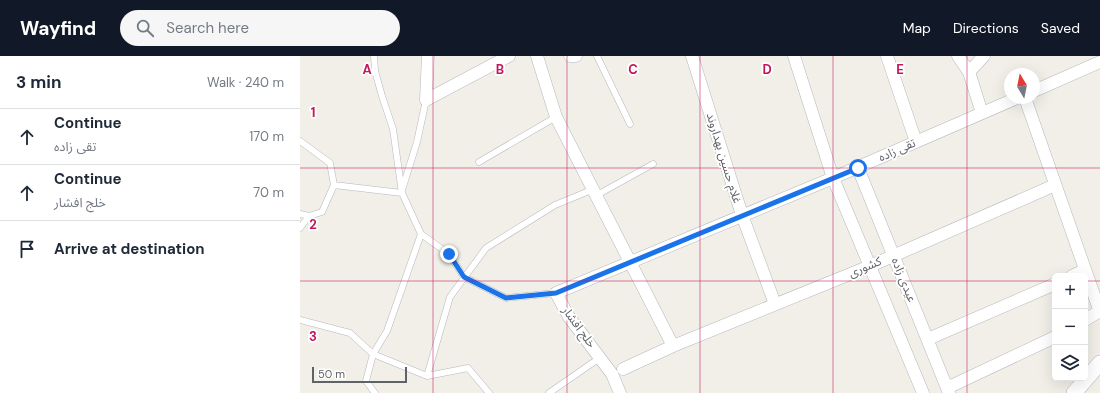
<!DOCTYPE html>
<meta charset="utf-8">
<style>
:root{--surface:#fff;--page:#f6f6f7;--text:#1f2937;--muted:#747a83;--line:#e0e1e3;--accent:#111827}
body{margin:0;font-family:"DM Sans","Noto Sans Arabic",sans-serif;background:var(--page);color:var(--text)}
.controls{position:absolute;right:12px;bottom:12px;display:grid;overflow:hidden;border-radius:6px;box-shadow:0 4px 16px #0002}
.controls button{width:36px;height:36px;display:grid;place-items:center;padding:0;border:0;border-bottom:1px solid var(--line);background:var(--surface);color:var(--text);font:20px sans-serif}
.compass{position:absolute;left:704px;top:12px;width:36px;height:36px;border-radius:50%;background:var(--surface);box-shadow:0 4px 16px #0002;rotate:350deg}
.scale{position:absolute;left:12px;bottom:10px;width:95px;box-sizing:border-box;padding-left:4px;border:2px solid #5f6368;border-top:0;font-size:11px;line-height:14px;white-space:nowrap;color:#5f6368;-webkit-text-stroke:3px #fff;paint-order:stroke}
.stop{position:absolute;width:12px;height:12px;margin:-9px;border:3px solid #1a73e8;border-radius:50%;background:#fff}
.stop.end{background:#1a73e8;border-color:#fff;box-shadow:0 1px 4px #0008}
.list{margin:0;padding:0;list-style:none}
h2{display:flex;justify-content:space-between;align-items:center;height:52px;margin:0;padding:0 16px;font-size:17px}
h2 small{font-size:13px;font-weight:400;color:var(--muted)}
.list li{display:grid;grid-template-columns:26px 1fr auto;gap:12px;align-items:center;box-sizing:border-box;height:56px;padding:0 16px;border-top:1px solid var(--line)}
.list b{display:block;font-size:15px;white-space:nowrap}
.list p{margin:0;font-size:13px;white-space:nowrap;color:var(--muted)}
.list em{font-size:13px;font-style:normal;color:var(--muted)}
.icon{flex:none;width:22px;height:22px;fill:none;stroke:currentColor;stroke-width:2;stroke-linecap:round;stroke-linejoin:round}
.map{position:relative;flex:none;width:800px;height:337px;overflow:hidden}
header{display:flex;align-items:center;gap:24px;box-sizing:border-box;height:56px;padding:0 20px;background:var(--accent);color:#fff}
header strong{font-size:19px}
nav{display:flex;gap:22px;margin-inline-start:auto;font-size:14px}
.search{width:280px;height:36px;background:var(--page);display:flex;align-items:center;gap:10px;box-sizing:border-box;padding:0 14px;border-radius:22px;color:var(--muted);font-size:15px}
main{display:flex}
aside{flex:1;background:var(--surface)}
.map>svg:first-child{display:block}
</style>
<header>
<strong>Wayfind</strong>
<div class="search"><svg class="icon" aria-label="search" viewBox="0 0 24 24"><circle cx="10" cy="10" r="6"/><path d="M15 15l6 6"/></svg>Search here</div>
<nav><a>Map</a><a>Directions</a><a>Saved</a></nav>
</header>
<main>
<aside>
<h2>3 min<small>Walk · 240 m</small></h2>
<ul class="list">
<li><svg class="icon" aria-label="ahead" viewBox="0 0 24 24"><path d="M12 20V5M6 11l6-6 6 6"/></svg><div><b>Continue</b><p>تقی زاده</p></div><em>170 m</em></li>
<li><svg class="icon" aria-label="ahead" viewBox="0 0 24 24"><path d="M12 20V5M6 11l6-6 6 6"/></svg><div><b>Continue</b><p>خلج افشار</p></div><em>70 m</em></li>
<li><svg class="icon" aria-label="arrive" viewBox="0 0 24 24"><path d="M6 21V4h12l-3 4 3 4H6"/></svg><div><b>Arrive at destination</b></div></li>
</ul>
</aside>
<div class="map">
<svg width="800" height="337" viewBox="0 0 800 337">
<rect width="100%" height="100%" fill="#f1efe8"/>
<g fill="none" stroke-linecap="round" stroke-linejoin="round">
<defs>
<path id="service" d="M74,0L75,15L82,40L93,73L102,137L121,178L149,198L164,221L206,242L256,237
M297,0L330,68
M0,85L30,107L34,129L102,137
M179,106L256,61
M102,134L117,86L126,44
M297,139L353,108
M0,158L9,160
M0,172L9,160L22,156L34,129
M0,264L50,277L73,298L127,320L168,312L189,337
M127,320L150,241L186,192L255,149L294,133
M75,337L66,325L73,298L87,275L121,178
M249,337L301,301"/>
<path id="minor" d="M237,0L256,61L373,290L323,313
M270,0H276
M392,0L442,159L475,248
M494,0L533,122L623,337
M587,0L616,86
M658,0L669,16L682,57
M669,16L684,0
M734,35L800,6
M725,42L800,256
M126,44L209,0
M126,44L128,0
M558,112L649,337
M772,220L785,214
M785,264L800,255
M628,283L755,228
M373,290L570,210L755,129
M647,332L755,281
M320,337L312,318L269,261L256,237L533,122L717,42"/>
<path id="tertiary" d="M774,337L800,307"/>
</defs>
<use href="#service" stroke="#b5b8bc" stroke-width="7"/>
<use href="#minor" stroke="#b5b8bc" stroke-width="13"/>
<use href="#tertiary" stroke="#b5b8bc" stroke-width="16"/>
<use href="#service" stroke="#fff" stroke-width="6"/>
<use href="#minor" stroke="#fff" stroke-width="12"/>
<use href="#tertiary" stroke="#fff" stroke-width="15"/>
</g>
<g fill="none" stroke-linecap="round" stroke-linejoin="round">
<path stroke="#1a73e8" stroke-width="5" d="M149,198L164,221L206,242L256,237L558,112"/>
</g>
<path fill="none" stroke="#c2185b" stroke-width="1" stroke-opacity="0.55" d="M133,0V337M267,0V337M400,0V337M533,0V337M667,0V337M0,112H800M0,225H755M785,225H800"/>
<g text-anchor="middle" stroke-width="3.5" stroke-linejoin="round" paint-order="stroke">
<g font-size="12" fill="#5f6368" stroke="#fff">
<text transform="translate(597 94) rotate(-24)" y="4">تقی زاده</text>
<text transform="translate(424 102) rotate(73)" y="4">غلام حسین بهداروند</text>
<text transform="translate(565 211) rotate(-23)" y="4">کشوری</text>
<text transform="translate(604 224) rotate(68)" y="4">عیدی زاده</text>
<text transform="translate(279 271) rotate(54)" y="4">خلج افشار</text>
</g>
</g>
<g font-size="13" text-anchor="middle" font-weight="bold" fill="#c2185b" stroke="#fff" stroke-width="3.5" stroke-linejoin="round" paint-order="stroke">
<text x="67" y="18">A</text>
<text x="200" y="18">B</text>
<text x="333" y="18">C</text>
<text x="467" y="18">D</text>
<text x="600" y="18">E</text>
<text x="13" y="61">1</text>
<text x="13" y="173">2</text>
<text x="13" y="285">3</text>
</g>
</svg>
<div class="controls">
<button>+</button>
<button>−</button>
<button><svg class="icon" aria-label="layers" viewBox="0 0 24 24"><path d="M12 4l9 5-9 5-9-5zM3 14l9 5 9-5"/></svg></button>
</div>
<svg class="compass" viewBox="-18 -18 36 36"><path d="M0-13l5 13h-10z" fill="#e53935"/><path d="M0 13l5-13h-10z" fill="#747a83"/></svg>
<div class="scale">50 m</div>
<div class="stop" style="left:558px;top:112px"></div>
<div class="stop end" style="left:149px;top:198px"></div>
</div>
</main>
